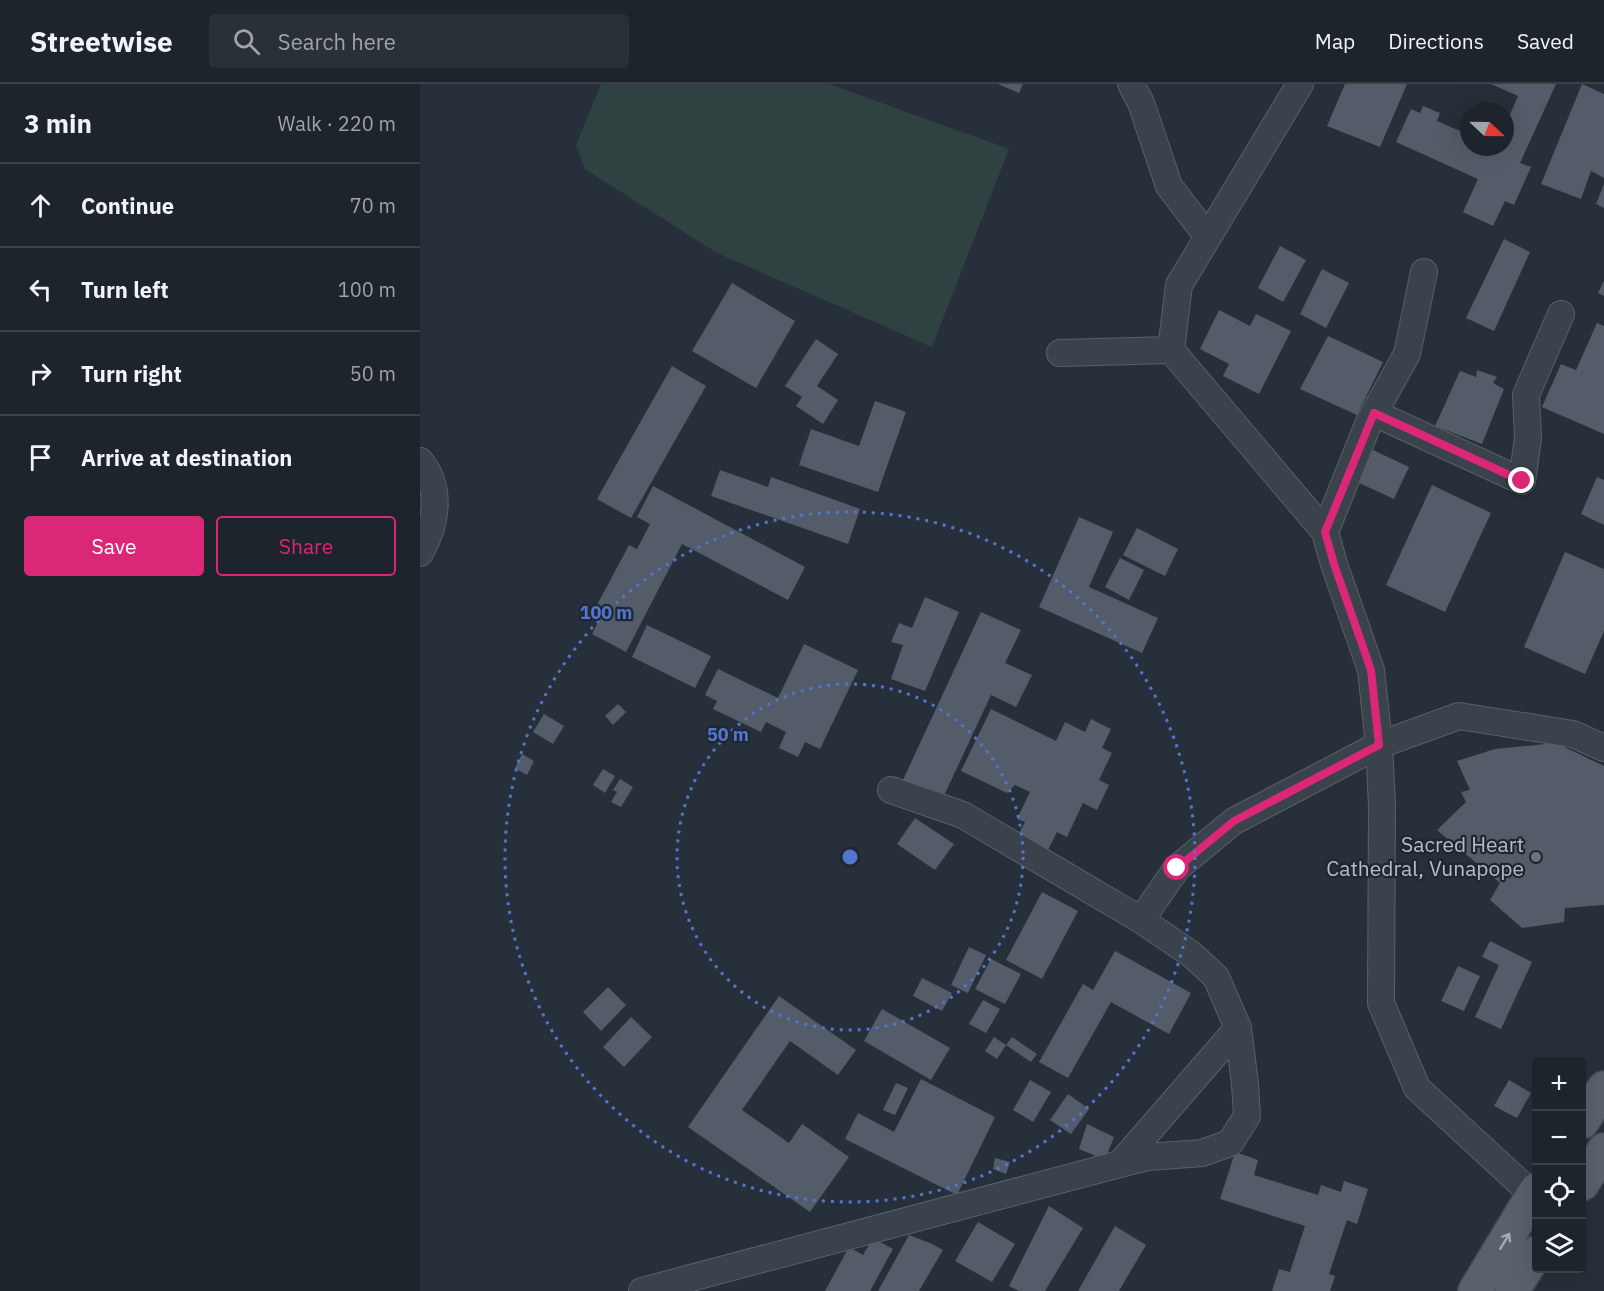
<!DOCTYPE html>
<meta charset="utf-8">
<style>
:root{--surface:#1d242c;--page:#2a3038;--text:#f1f3f6;--muted:#a0a4a9;--line:#3b4148;--accent:#db2777}
body{margin:0;font-family:"IBM Plex Sans",sans-serif;background:var(--page);color:var(--text)}
.controls{position:absolute;right:18px;bottom:18px;display:grid;overflow:hidden;border-radius:6px;box-shadow:0 6px 24px #0002}
.controls button{width:54px;height:54px;display:grid;place-items:center;padding:0;border:0;border-bottom:2px solid var(--line);background:var(--surface);color:var(--text);font:30px sans-serif}
.compass{position:absolute;left:1040px;top:18px;width:54px;height:54px;border-radius:50%;background:var(--surface);box-shadow:0 6px 24px #0002;rotate:112deg}
.stop{position:absolute;width:18px;height:18px;margin:-14px;border:4px solid #db2777;border-radius:50%;background:#fff}
.stop.end{background:#db2777;border-color:#fff;box-shadow:0 2px 6px #0008}
.list{margin:0;padding:0;list-style:none}
h2{display:flex;justify-content:space-between;align-items:center;height:78px;margin:0;padding:0 24px;font-size:26px}
h2 small{font-size:20px;font-weight:400;color:var(--muted)}
.list li{display:grid;grid-template-columns:39px 1fr auto;gap:18px;align-items:center;box-sizing:border-box;height:84px;padding:0 24px;border-top:2px solid var(--line)}
.list b{display:block;font-size:22px;white-space:nowrap}
.list em{font-size:20px;font-style:normal;color:var(--muted)}
.actions{display:flex;gap:12px;padding:18px 24px}
.actions a{flex:1;padding:14px 0;border:2px solid var(--accent);border-radius:6px;text-align:center;font-size:21px;color:var(--accent)}
.actions .main{background:var(--accent);color:#fff}
.icon{flex:none;width:33px;height:33px;fill:none;stroke:currentColor;stroke-width:2;stroke-linecap:round;stroke-linejoin:round}
.map{position:relative;flex:none;width:1184px;height:1207px;overflow:hidden}
header{display:flex;align-items:center;gap:36px;box-sizing:border-box;height:84px;padding:0 30px;background:var(--surface);border-bottom:2px solid var(--line)}
header strong{font-size:28px}
nav{display:flex;gap:33px;margin-inline-start:auto;font-size:21px}
.search{width:420px;height:54px;background:var(--page);display:flex;align-items:center;gap:15px;box-sizing:border-box;padding:0 21px;border-radius:6px;color:var(--muted);font-size:22px}
main{display:flex}
aside{flex:1;background:var(--surface)}
.map>svg:first-child{display:block}
</style>
<header>
<strong>Streetwise</strong>
<div class="search"><svg class="icon" aria-label="search" viewBox="0 0 24 24"><circle cx="10" cy="10" r="6"/><path d="M15 15l6 6"/></svg>Search here</div>
<nav><a>Map</a><a>Directions</a><a>Saved</a></nav>
</header>
<main>
<aside>
<h2>3 min<small>Walk · 220 m</small></h2>
<ul class="list">
<li><svg class="icon" aria-label="ahead" viewBox="0 0 24 24"><path d="M12 20V5M6 11l6-6 6 6"/></svg><div><b>Continue</b></div><em>70 m</em></li>
<li><svg class="icon" aria-label="left" viewBox="0 0 24 24"><path d="M17 20v-9H6M10 6l-5 5 5 5"/></svg><div><b>Turn left</b></div><em>100 m</em></li>
<li><svg class="icon" aria-label="right" viewBox="0 0 24 24"><path d="M7 20v-9h11M14 6l5 5-5 5"/></svg><div><b>Turn right</b></div><em>50 m</em></li>
<li><svg class="icon" aria-label="arrive" viewBox="0 0 24 24"><path d="M6 21V4h12l-3 4 3 4H6"/></svg><div><b>Arrive at destination</b></div></li>
</ul>
<div class="actions"><a class="main">Save</a><a>Share</a></div>
</aside>
<div class="map">
<svg width="1184" height="1207" viewBox="0 0 1184 1207">
<rect width="100%" height="100%" fill="#27303a"/>
<path fill="#2f4141" d="M181,0H409L589,65L512,263L297,169L165,85L156,61Z"/>
<path fill="#535c68" d="M578,0H603L599,9Z
M925,0H987L960,63L907,42Z
M1071,0H1136L1100,79L1111,83L1094,121L1085,117L1073,142L1043,128L1058,95L976,58L991,25L1000,29L1003,22L1020,29L1017,37L1049,51V63H1085V42L1098,12Z
M1162,0L1184,10V94L1171,87L1161,115L1121,100Z
M1184,100V124L1176,120Z
M1084,155L1110,168L1074,247L1046,234Z
M860,162L886,176L863,218L838,204Z
M902,185L929,199L906,244L880,230Z
M1184,197V212L1178,209Z
M312,199L375,237L336,304L272,267Z
M799,226L830,242L836,230L871,247L839,310L803,292L809,280L780,265Z
M1177,239L1184,242V350L1122,323L1141,280L1156,286Z
M908,252L963,278L937,331L880,305Z
M396,255L418,270L397,302L418,316L403,340L376,322L382,313L365,302Z
M252,282L286,302L211,434L177,415Z
M1057,286L1077,293L1073,299L1084,305L1062,360L1015,342L1040,287L1056,293Z
M455,317L486,328L458,408L379,381L391,345L439,362Z
M953,366L989,383L974,415L937,398Z
M300,386L348,403L351,393L440,425L428,460L291,412Z
M1177,393L1184,396V441L1161,430Z
M1012,401L1071,429L1025,528L966,501Z
M233,402L385,483L368,516L262,460L206,568L172,550L185,525L177,521L209,461L217,465L230,440L217,433Z
M659,433L693,448L669,503L738,534L722,569L619,523Z
M717,444L758,465L745,492L703,471Z
M1145,468L1184,485V547L1165,590L1104,563Z
M700,474L724,486L709,516L685,503Z
M505,513L539,528L505,607L471,595L483,561L471,558L479,539L492,544Z
M561,528L601,546L585,579L612,591L596,623L571,611L522,716L482,698Z
M227,541L291,572L275,604L212,573Z
M384,560L438,586L400,665L385,658L378,673L359,664L366,648L346,638L341,648L293,625L297,617L285,611L298,585L358,614Z
M198,620L206,628L193,641L185,632Z
M571,625L636,657L645,638L665,648L671,635L691,645L682,664L692,669L679,696L689,701L677,726L663,719L647,753L637,748L627,768L597,753L605,738L597,735L610,708L595,701L587,709L541,687Z
M124,630L144,642L133,660L113,648Z
M1136,659L1184,682V821L1145,824L1144,838L1102,844L1070,816L1080,799L1017,746L1046,718L1041,708L1050,706L1037,677L1075,665Z
M102,670L114,677L107,691L95,684Z
M183,685L195,692L185,709L173,701Z
M200,695L213,703L201,723L191,718L197,708L193,706Z
M495,734L534,760L515,786L477,760Z
M622,808L658,827L622,895L586,876Z
M1070,857L1112,878L1081,945L1055,933L1079,881L1062,873Z
M549,863L566,871L548,909L531,901Z
M695,867L771,909L749,950L691,918L648,994L619,978L663,900L673,906Z
M571,875L601,890L585,920L555,905Z
M1038,882L1060,892L1044,927L1021,917Z
M502,894L532,909L522,927L493,912Z
M188,903L206,921L181,947L163,928Z
M359,912L436,966L418,991L370,957L322,1026L369,1059L382,1040L429,1073L390,1128L268,1043Z
M563,916L580,925L566,949L549,940Z
M462,925L530,964L511,996L444,957Z
M211,933L232,953L204,983L183,963Z
M574,953L586,961L592,953L617,970L611,978L586,961L577,975L565,967Z
M501,995L575,1033L537,1111L425,1055L438,1029L474,1048Z
M610,996L631,1008L613,1038L593,1026Z
M1089,996L1111,1009L1097,1034L1074,1022Z
M476,999L488,1004L475,1031L463,1026Z
M648,1010L669,1025L651,1050L630,1036Z
M667,1040L694,1053L685,1076L659,1065Z
M815,1068L838,1076L834,1091L898,1111L901,1101L921,1108L924,1097L948,1105L937,1140L927,1136L909,1190L915,1192L910,1207H852L859,1185L870,1188L885,1142L800,1115Z
M575,1074L590,1078L586,1090L573,1085Z
M629,1122L663,1144L625,1207H599L589,1202Z
M558,1138L595,1160L572,1198L535,1177Z
M695,1142L726,1161L699,1207H658Z
M489,1151L510,1159L523,1166L499,1207H458Z
M453,1154L473,1165L450,1207H405L429,1163L443,1171Z"/>
<g fill="none" stroke-linecap="round" stroke-linejoin="round">
<defs>
<path id="street" d="M711,0L721,19L749,102L788,153
M880,0L759,201L751,266L905,448
M1004,188L987,270L949,338L905,448L914,480L951,586L959,661L962,721L961,919L997,1004L1113,1111
M640,269L751,266
M954,329L1102,397L1108,354L1106,311L1141,230
M0,377C22,403 17,440 0,469
M471,706L543,731L721,836
M818,944L796,893L771,870L721,836L757,784L814,737L959,661L1039,632L1153,650L1184,664
M222,1207L700,1080L728,1073L782,1069L810,1059L827,1032L825,1000L818,944L700,1080"/>
<path id="primary" d="M1162,1038L1184,1004
M1162,1100L1184,1066
M1055,1207L1116,1106
M1092,1207L1116,1169"/>
</defs>
<use href="#street" stroke="#586069" stroke-width="28"/>
<use href="#primary" stroke="#434b54" stroke-width="36"/>
<use href="#street" stroke="#3a424b" stroke-width="26"/>
<use href="#primary" stroke="#59616b" stroke-width="33"/>
</g>
<defs><path id="oneway-shaft" d="M-6 0H5M1.5-3L5.5 0L1.5 3" fill="none" stroke-width="1.6" stroke-linecap="round" stroke-linejoin="round" transform="scale(1.5)"/></defs>
<use stroke="#a3abb4" href="#oneway-shaft" transform="translate(1085 1157) rotate(-59)"/>
<g fill="none" stroke-linecap="round" stroke-linejoin="round">
<path stroke="#db2777" stroke-width="8" d="M757,784L814,737L959,661L951,586L914,480L905,448L954,329L1102,397"/>
</g>
<g fill="none" stroke="#5375d2" stroke-width="3" stroke-dasharray="3 6">
<circle cx="430" cy="773" r="173"/>
<circle cx="430" cy="773" r="345"/>
</g>
<circle fill="#6b7280" stroke="#1f2730" stroke-width="2" cx="1116" cy="773" r="6"/>
<g text-anchor="middle" stroke-width="4.5" stroke-linejoin="round" paint-order="stroke">
<g font-size="21" fill="#b6bdc6" stroke="#1f2730" text-anchor="end">
<text x="1104" y="768">Sacred Heart<tspan x="1104" dy="24">Cathedral, Vunapope</tspan></text>
</g>
</g>
<circle cx="430" cy="773" r="9" fill="#5375d2" stroke="#1f2730" stroke-width="3"/>
<g font-size="18" text-anchor="middle" font-weight="bold" fill="#5375d2" stroke="#1f2730" stroke-width="4.5" stroke-linejoin="round" paint-order="stroke">
<text x="186" y="535">100 m</text>
<text x="308" y="657">50 m</text>
</g>
</svg>
<div class="controls">
<button>+</button>
<button>−</button>
<button><svg class="icon" aria-label="locate" viewBox="0 0 24 24"><circle cx="12" cy="12" r="6"/><path d="M12 2v4M12 18v4M2 12h4M18 12h4"/></svg></button>
<button><svg class="icon" aria-label="layers" viewBox="0 0 24 24"><path d="M12 4l9 5-9 5-9-5zM3 14l9 5 9-5"/></svg></button>
</div>
<svg class="compass" viewBox="-18 -18 36 36"><path d="M0-13l5 13h-10z" fill="#e53935"/><path d="M0 13l5-13h-10z" fill="#a0a4a9"/></svg>
<div class="stop" style="left:757px;top:784px"></div>
<div class="stop end" style="left:1102px;top:397px"></div>
</div>
</main>
